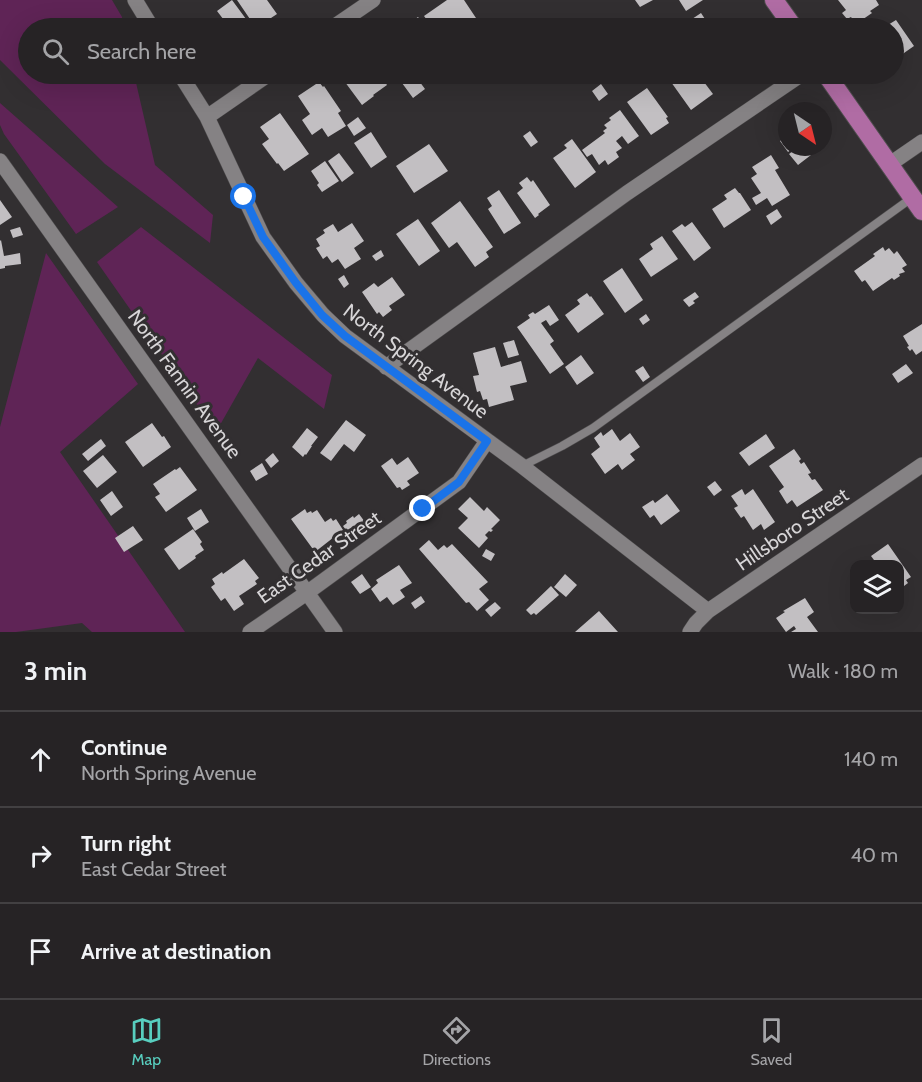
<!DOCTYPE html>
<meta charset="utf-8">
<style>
:root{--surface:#262325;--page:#322f32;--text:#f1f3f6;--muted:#a4a4a7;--line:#424042;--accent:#58cebf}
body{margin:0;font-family:Cabin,sans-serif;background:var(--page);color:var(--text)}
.controls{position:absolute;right:18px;bottom:18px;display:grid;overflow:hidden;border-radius:12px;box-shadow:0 6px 24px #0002}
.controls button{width:54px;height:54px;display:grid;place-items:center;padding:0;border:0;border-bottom:2px solid var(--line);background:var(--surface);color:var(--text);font:30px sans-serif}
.compass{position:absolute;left:778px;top:102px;width:54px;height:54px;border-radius:50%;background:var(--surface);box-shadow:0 6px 24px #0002;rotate:145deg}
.stop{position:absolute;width:18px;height:18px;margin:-14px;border:4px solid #1a73e8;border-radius:50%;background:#fff}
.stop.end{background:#1a73e8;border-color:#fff;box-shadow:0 2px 6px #0008}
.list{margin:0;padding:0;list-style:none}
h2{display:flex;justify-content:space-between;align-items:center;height:78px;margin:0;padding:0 24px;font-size:26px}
h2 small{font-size:20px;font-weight:400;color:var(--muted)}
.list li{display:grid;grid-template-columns:39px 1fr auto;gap:18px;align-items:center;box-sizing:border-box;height:96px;padding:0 24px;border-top:2px solid var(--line)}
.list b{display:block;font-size:22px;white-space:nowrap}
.list p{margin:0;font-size:20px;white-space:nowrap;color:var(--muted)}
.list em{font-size:20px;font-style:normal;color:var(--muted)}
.icon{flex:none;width:33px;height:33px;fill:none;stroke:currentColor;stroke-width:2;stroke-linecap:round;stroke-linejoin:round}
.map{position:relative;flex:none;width:922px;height:632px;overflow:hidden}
.search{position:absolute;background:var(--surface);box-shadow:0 6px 24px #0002;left:18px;right:18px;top:18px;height:66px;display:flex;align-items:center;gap:15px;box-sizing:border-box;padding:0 21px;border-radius:33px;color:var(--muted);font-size:22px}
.sheet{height:366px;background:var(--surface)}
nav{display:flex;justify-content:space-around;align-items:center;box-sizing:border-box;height:84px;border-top:2px solid var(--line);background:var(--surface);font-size:16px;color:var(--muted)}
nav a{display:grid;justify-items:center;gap:3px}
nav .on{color:var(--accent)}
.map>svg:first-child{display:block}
</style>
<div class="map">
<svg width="922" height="632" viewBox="0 0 922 632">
<rect width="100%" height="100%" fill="#322f31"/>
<path fill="#5f2456" d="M0,0H112L122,17L124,28H28V74H134L155,165L213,215L210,243L105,164L0,60Z
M0,103L118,207L76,234L4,134L0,125Z
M141,227L332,375L324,409L258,358L216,432L97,262Z
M46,253L138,384L60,452L185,632H92L82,623L16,632H0V427Z"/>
<path fill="#c2bfc2" d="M232,0L246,19L233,28H230L217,11Z
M237,0H267L277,14L256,28Z
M447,0H464L478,21L474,24L478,28H453L449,24L452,22L448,18L433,28L424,16Z
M635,0H653L640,7Z
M679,0H703L686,11Z
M838,0H876L879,5L870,11L872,13L856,24L851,17L847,19L842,13L846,10Z
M701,13L711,28H684L688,26L686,23Z
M418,17L426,28H402Z
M896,20L914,46L894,60V28H883Z
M215,21L218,26L220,24L223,28H204Z
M339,74H387L388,75L383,79L387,85L373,95L374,96L362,105Z
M414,74L425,89L413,98L402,83Z
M668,74H698L713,94L691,110L666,75Z
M319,82L323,87L324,86L341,111L338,113L346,126L328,137L322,128L312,135L302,120L310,114L298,96Z
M601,84L608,94L599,101L592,91Z
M647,88L668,117L666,118L669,123L651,135L627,102Z
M620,110L639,136L628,144L622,136L616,141L622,148L616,152L619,157L608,165L605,160L599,165L592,154L587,157L582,150L605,133L603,131L607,128L604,125L611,120L609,118Z
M280,113L309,154L284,171L278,163L277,164L262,144L269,139L260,127Z
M358,117L366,128L354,136L347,125Z
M530,131L538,142L531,147L523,136Z
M371,132L387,157L371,168L354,143Z
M787,135V147H795L788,152L780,141Z
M572,139L596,172L575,188L553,158L567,148L564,145Z
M429,144L448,171L414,193L396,166Z
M798,147H805L811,155L798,165L789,154Z
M339,153L354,173L342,182L328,161Z
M771,155L779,168L775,170L790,195L772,206L767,198L756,205L752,198L761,193L751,178L757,174L752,167Z
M325,161L339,181L322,192L317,185L319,183L311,171Z
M527,177L531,182L533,180L550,205L538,214L539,215L535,218L517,193L523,188L519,183Z
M735,188L739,193H740L751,210L724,228L712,209L727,199L724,195Z
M499,190L521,223L504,234L488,209L492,206L487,198Z
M0,200L12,217L0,225Z
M460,201L493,247L486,252L489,257L475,267L457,242L449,248L431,223Z
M777,209L782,217L771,225L766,216Z
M418,219L440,251L419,266L396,234Z
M692,222L711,248L694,261L672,231L682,224L685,227Z
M352,223L364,241L354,248L361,259L345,269L338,259L332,263L327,256L323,259L316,248L320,246L316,239L325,233L323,230L333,224L338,232Z
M20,227L23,235L13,238L10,230Z
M662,236L678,259L651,277L639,259L653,249L650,244Z
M1,240L4,256L20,253L21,264L5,266V268L0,269V241Z
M883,247L885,251L889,248L894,254L897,251L907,265L902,268L905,272L899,274L900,276L894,280L892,278L873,291L865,280L862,282L854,271L875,256L873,254Z
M381,250L384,256L376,261L372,256Z
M622,268L643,300L625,313L603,281Z
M344,275L349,284L344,288L338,279Z
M392,277L405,295L389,306L392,310L383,317L379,312L377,314L362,292L374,283L378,287Z
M695,292L699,297L693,301L695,303L689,307L683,300Z
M587,293L590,297L591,296L604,314L578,333L565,315L580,304L577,300Z
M549,305L559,320L550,326L546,320L541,323L554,341L550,344L564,364L550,374L517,327L530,318L528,315L533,312L535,314Z
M646,314L650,320L643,325L639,319Z
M922,324V351L916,355L912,349L910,351L907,347L909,346L903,336Z
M514,340L519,355L508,358L503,343Z
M495,347L501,367L521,361L527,382L510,386L514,400L489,407L487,399L483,400L480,391L477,392L473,376L479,375L473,353Z
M581,355L594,373L577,385L565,367Z
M906,364L913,373L898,383L892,374Z
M643,366L650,377L643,382L635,371Z
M346,420L366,435L354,452L344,444L331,461L320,453Z
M152,423L162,437L164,436L171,447L143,467L125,442Z
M307,428L318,437L311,446H312L306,455L305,454L303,457L292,447Z
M612,429L620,441L630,433L640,447L630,454L635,460L622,470L618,464L605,474L591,454L600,447L594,438L601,432L603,436Z
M766,434L775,448L749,466L739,453Z
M101,439L106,446L88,461L82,454Z
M794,449L801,459L799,461L801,464L804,462L811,473L808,474L812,480L815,479L823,490L797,507L792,500L787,504L779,491L784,487L769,466Z
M273,453L279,461L271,468L265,460Z
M103,455L117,472L97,488L83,471Z
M408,457L419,473L407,481L410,485L402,490L400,487L397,488L381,466L392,458L397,465Z
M262,463L268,474L256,481L250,471Z
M180,467L197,490L166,512L155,497L160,494L153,484L175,469L176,470Z
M715,481L722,490L714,496L707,487Z
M742,489L745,495L753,489L775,522L764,530L761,524L753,530L744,516L741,518L734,508L738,506L731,496Z
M112,491L123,507L111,516L100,500Z
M667,494L680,511L661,525L654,515L650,518L642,507L653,500L655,503Z
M470,497L484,511L487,507L500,520L491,529L493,530L491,532L489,531L485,535L488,538L479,548L458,528L468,518L458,509Z
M201,509L209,522L195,531L187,518Z
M305,509L307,513L311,511L312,513L317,510L325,522L331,518L333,521L336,519L343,530L315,552L291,519Z
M359,514L368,526L352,538L343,526L347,523L346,521L353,516L354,518Z
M133,526L143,540L124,552L115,538Z
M193,529L202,542L200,544L204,550L195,556L196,558L179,570L164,549Z
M429,540L438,550L444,545L447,548L452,544L488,582L479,589L489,600L477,611L469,602L466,603L419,549Z
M888,544L911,577L906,580L908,583L900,589V564H877L871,556Z
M486,549L495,554L491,561L482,556Z
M244,559L259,578L255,581L257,584L239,596L244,604L234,611L225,598L221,601L211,587L215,584L212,579L222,572L223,574Z
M399,565L412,583L400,590L405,597L393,605L387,597L380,602L371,589L378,583L376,580Z
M362,574L371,587L360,594L351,582Z
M565,574L577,585L566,597L554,587Z
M551,586L559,595L536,615L534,613L531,615L526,610Z
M421,596L425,602L415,609L411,603Z
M805,598L814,612L807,617L818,632H791L796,629L794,626L786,632L776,618L785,612L783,611Z
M495,602L501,608L491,617L485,610Z
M599,611L618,632H575Z"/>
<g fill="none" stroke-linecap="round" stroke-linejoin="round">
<defs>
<path id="service" d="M522,466L562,446L593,428L913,197"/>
<path id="minor" d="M135,0L152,28
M332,28L373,0
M180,74L207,117L263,237L296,283L323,315L345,336L522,466L708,611
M207,117L269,74
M0,161L335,632
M890,164L922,142
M386,367L627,193L802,74
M250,632L308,592L459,482L487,441
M690,632L696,623L708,611L922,465"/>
<path id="primary" d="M774,0L794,28
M826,74L922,211"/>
</defs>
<use href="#service" stroke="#4f4d4e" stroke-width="9"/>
<use href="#minor" stroke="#4f4d4e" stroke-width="16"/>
<use href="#primary" stroke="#4f4d4e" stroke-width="20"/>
<use href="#service" stroke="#858284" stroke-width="8"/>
<use href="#minor" stroke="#858284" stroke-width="15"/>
<use href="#primary" stroke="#b06ca4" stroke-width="18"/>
</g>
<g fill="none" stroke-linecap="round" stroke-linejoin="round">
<path stroke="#1a73e8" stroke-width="8" d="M244,197L263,237L296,283L322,315L345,336L487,441L459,482L423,509"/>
</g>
<g text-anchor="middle" stroke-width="6" stroke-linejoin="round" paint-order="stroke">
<g font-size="20" fill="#d7d5d7" stroke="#322f31">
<text transform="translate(416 361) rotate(37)" y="7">North Spring Avenue</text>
<text transform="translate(185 384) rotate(54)" y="7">North Fannin Avenue</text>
<text transform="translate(792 529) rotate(-34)" y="7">Hillsboro Street</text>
<text transform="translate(319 557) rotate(-35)" y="7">East Cedar Street</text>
</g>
</g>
</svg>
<div class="controls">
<button><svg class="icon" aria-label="layers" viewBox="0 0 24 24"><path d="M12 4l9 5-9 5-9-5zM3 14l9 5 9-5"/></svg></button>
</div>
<svg class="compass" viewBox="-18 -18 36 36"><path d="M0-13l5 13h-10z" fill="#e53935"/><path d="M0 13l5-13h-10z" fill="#a4a4a7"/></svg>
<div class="stop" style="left:244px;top:197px"></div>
<div class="stop end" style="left:423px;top:509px"></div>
<div class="search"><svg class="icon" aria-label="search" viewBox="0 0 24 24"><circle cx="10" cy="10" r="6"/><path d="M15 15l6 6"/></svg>Search here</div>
</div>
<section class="sheet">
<h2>3 min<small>Walk · 180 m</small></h2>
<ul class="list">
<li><svg class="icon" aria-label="ahead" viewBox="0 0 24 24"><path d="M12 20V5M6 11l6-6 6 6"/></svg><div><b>Continue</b><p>North Spring Avenue</p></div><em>140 m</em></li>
<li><svg class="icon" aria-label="right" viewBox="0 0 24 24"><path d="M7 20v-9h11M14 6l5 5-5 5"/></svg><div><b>Turn right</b><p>East Cedar Street</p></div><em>40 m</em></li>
<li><svg class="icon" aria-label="arrive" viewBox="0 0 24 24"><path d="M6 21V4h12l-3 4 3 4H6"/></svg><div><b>Arrive at destination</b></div></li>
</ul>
</section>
<nav>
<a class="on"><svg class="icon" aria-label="map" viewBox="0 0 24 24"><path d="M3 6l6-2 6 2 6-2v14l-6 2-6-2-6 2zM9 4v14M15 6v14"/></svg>Map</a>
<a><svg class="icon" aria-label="directions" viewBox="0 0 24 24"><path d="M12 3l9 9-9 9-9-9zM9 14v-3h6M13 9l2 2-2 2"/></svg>Directions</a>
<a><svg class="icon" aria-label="saved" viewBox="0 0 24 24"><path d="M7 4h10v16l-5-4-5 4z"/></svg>Saved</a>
</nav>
